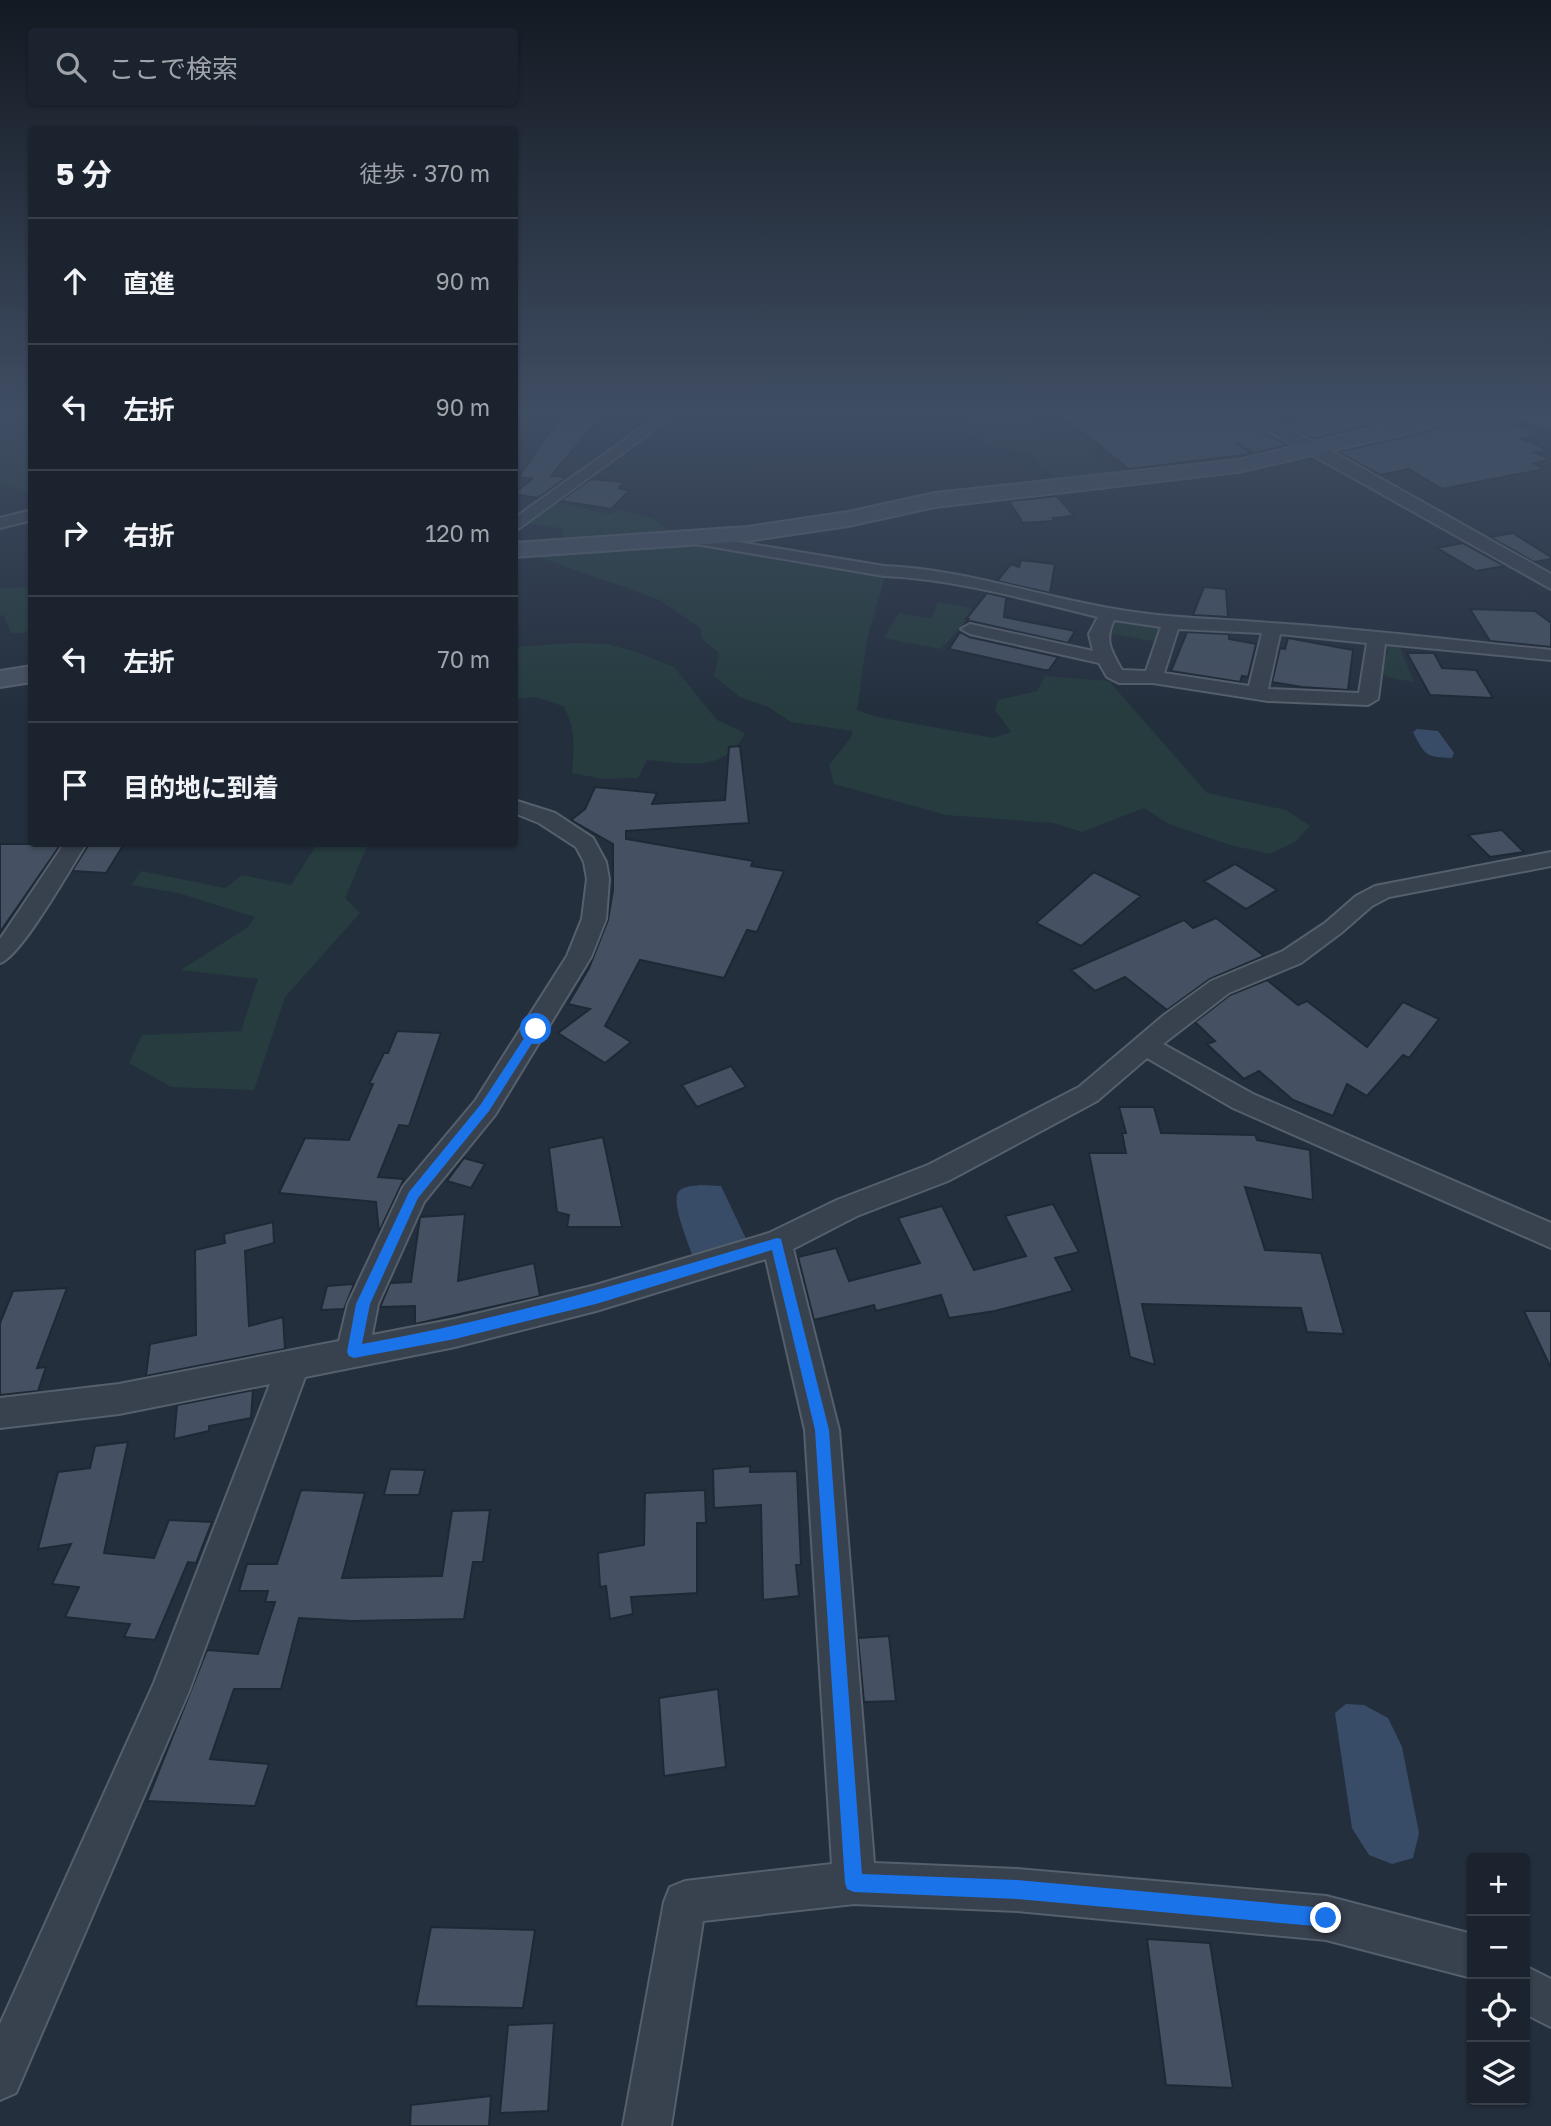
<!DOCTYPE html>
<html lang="ja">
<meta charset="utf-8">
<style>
:root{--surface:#1b232e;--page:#242b36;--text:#f1f3f6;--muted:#a0a4aa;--line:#39404a}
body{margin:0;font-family:"Golos Text","Noto Sans JP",sans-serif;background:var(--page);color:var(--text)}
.controls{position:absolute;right:21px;bottom:21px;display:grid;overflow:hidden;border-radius:7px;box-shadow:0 2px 5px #0004}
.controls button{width:63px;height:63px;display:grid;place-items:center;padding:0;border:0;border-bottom:2px solid var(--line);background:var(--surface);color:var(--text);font:35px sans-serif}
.stop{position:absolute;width:21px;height:21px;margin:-16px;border:5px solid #1a73e8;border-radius:50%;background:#fff}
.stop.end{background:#1a73e8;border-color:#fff;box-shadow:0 2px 7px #0008}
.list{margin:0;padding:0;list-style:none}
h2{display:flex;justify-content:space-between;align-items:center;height:91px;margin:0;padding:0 28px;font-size:30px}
h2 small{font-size:23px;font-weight:400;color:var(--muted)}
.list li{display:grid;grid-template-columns:46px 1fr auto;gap:21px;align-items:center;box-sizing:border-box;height:126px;padding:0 28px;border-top:2px solid var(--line)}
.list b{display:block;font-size:26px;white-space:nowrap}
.list em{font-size:23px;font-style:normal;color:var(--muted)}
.icon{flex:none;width:38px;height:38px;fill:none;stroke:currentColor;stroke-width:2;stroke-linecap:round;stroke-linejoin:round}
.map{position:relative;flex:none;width:1551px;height:2126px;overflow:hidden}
.search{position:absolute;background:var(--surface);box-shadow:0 2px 5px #0004;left:28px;top:28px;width:490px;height:77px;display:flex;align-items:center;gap:18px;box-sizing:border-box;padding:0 24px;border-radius:7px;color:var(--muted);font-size:26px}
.panel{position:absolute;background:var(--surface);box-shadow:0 2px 5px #0004;left:28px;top:126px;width:490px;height:721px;border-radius:7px}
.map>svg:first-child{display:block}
</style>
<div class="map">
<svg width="1551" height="2126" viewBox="0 0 1551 2126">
<rect width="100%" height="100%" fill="#242f3e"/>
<path fill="#263c3f" d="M0,412H31V492L0,484Z
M961,412H1036L1034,414L1040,420L1034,426L1045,437L1084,435L1099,446L1092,452L1115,473C1071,478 1058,491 1029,451L990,447L970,433L967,414Z
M557,503L610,514L620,510L654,519L677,537L560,544L563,529L530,523Z
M694,545L886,573L867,639L857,710L877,717L994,738L1011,732L995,710L998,700L1037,691L1045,676L1109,681L1207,793L1286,810L1310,826L1295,842L1270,854L1230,845L1169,824L1144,808L1082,832L1053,823L946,815L834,784L829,765L850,739L853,731L791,722L768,707L740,697L714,676L719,653L702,639L700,628L660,600L536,556Z
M32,587L31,629L23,633H11L4,616L0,615V588Z
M938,602L972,608L966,621L941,649L884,638L899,613L931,619Z
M1111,621L1157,624L1163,629L1158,642L1108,633Z
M575,643L608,644L636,652L674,667L717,720L745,733C725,774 685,763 647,760L638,778L603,779L572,773C574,749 576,727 563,706L535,697L515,699V647Z
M1399,645L1414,682L1387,677L1382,673L1389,646Z
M317,844H368L345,898L360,913L285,997L254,1090L171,1087L129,1063L142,1035L241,1031L258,979L181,970L248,927L255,917L178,893L131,885L141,871L225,888L242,875L291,885Z"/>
<path fill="#394c67" d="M1417,729L1438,731L1454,753L1452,758C1426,757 1425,756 1413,732Z
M701,1185L721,1186L747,1241L693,1257C689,1244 670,1202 679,1191C684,1186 694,1186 701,1185Z
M1346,1704L1364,1705L1388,1718L1402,1747L1419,1833L1413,1858L1392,1864L1369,1855L1352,1828L1335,1713Z"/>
<path fill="#455162" stroke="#1f2835" stroke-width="2" d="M563,412H605L551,476L567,477L538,498L514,494L532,479L519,477Z
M1056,412H1223L1288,445L1253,454L1236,442L1251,454L1129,469Z
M1333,412H1423L1314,439L1282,423Z
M1471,412H1508L1512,418L1522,422L1514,424L1538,433L1522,439L1548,450L1535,453L1551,459L1534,464L1544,469L1442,489L1409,469L1380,475L1338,452L1410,436L1467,419Z
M591,479L623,482L619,488L629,491L611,509L560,501Z
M1057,496L1074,516L1053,518L1055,521L1023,523L1009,501Z
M1513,533L1551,557V559L1534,562L1490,537Z
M1463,543L1505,566L1476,571L1437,548Z
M1021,560L1055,564L1050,593L997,581L1011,564L1019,567Z
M1204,587L1226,589L1228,617L1193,615Z
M987,593L1013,599H1006L1004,617L1075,631L1068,643L971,621L966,623L969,619H966Z
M1470,609L1535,611L1551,623V647L1490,641Z
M960,632L969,637L1058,657L1049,670H1044L949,649Z
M1187,632L1229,634V639L1256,644L1248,677L1242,676L1240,682L1171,671Z
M1288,638L1353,650L1348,690L1302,687L1272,682L1280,648L1285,649Z
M1407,653H1434L1442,668L1476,670L1493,698L1430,695Z
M740,746L749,823L626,831V839L753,861L751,866L784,871L757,932L747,930L724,978L640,960L605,1026L631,1042L605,1063L558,1033L590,1009L568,1004L589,968L608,920L613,890V844L571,820L585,809L595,787L657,793L652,804L725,800L729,747Z
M1502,830L1524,852L1490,857L1468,835Z
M0,844H61L0,932Z
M89,844H124L106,873L72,871Z
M1235,864L1277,890L1246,909L1204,881Z
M1094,872L1141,896L1081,946L1036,923Z
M1216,918L1264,956L1210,979L1167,1010L1125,977L1095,991L1071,970L1184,920L1193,928Z
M1267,980L1298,1005L1307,1001L1367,1047L1403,1002L1439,1019L1409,1058L1403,1055L1367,1096L1347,1084L1333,1116L1293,1100L1259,1071L1244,1079L1207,1044L1215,1041L1195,1022L1230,995Z
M397,1031L441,1033L409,1126L399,1125L378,1177L404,1179L379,1232L376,1202L279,1193L305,1138L349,1140L373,1084H369L384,1053H388Z
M731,1066L746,1087L697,1107L682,1085Z
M1119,1107H1154L1161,1133L1255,1135L1257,1140L1310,1150L1313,1200L1245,1187L1265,1250L1321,1253L1344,1334L1307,1332L1301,1308L1142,1304L1155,1365L1130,1357L1089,1153H1126L1122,1133H1126Z
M603,1137L622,1227H567L569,1215L557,1212L549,1148Z
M464,1158L485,1164L471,1188L447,1181Z
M1053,1204L1079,1252L1055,1258L1073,1291L995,1311L949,1318L941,1295L876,1311L874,1305L814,1320L798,1257L836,1248L849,1281L920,1263L898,1218L942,1206L974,1270L1026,1256L1005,1216Z
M465,1214L458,1281L534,1263L540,1296L415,1324V1306L380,1307L390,1283L411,1282L420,1217Z
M273,1222L274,1243L245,1251L249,1326L283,1317L285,1349L146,1376L150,1344L196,1335L195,1250L225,1243L224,1234Z
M354,1284L344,1309L321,1310L327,1286Z
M67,1288L37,1368L46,1367L38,1391L0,1395V1323L13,1291Z
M1524,1311H1551V1368Z
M253,1390L251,1418L209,1426V1431L174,1439L177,1405Z
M128,1442L104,1553L154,1558L169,1520L212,1522L196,1563L188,1562L155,1640L124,1637L130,1624L65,1617L79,1587L52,1584L71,1544L38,1549L58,1472L90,1468L95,1446Z
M750,1466V1472L797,1471L801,1565H796L799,1596L763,1600L761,1505L714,1508L713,1469Z
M390,1469L425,1470L419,1495H384Z
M301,1490L365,1493L342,1578L442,1576L452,1511L490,1510L483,1562H473L464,1619L352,1621L299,1618L281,1689H234L210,1759L269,1764L255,1806L147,1801L207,1650L258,1654L275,1602H265L268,1591H239L247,1564H277Z
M705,1490L706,1523H697V1593L631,1597L633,1614L610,1619L606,1586L600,1587L598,1553L644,1545L645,1493Z
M889,1636L896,1701L864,1702L858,1638Z
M718,1689L726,1767L664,1776L659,1698Z
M431,1927L535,1930L523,2008L416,2006Z
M1147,1939L1210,1943L1233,2088L1166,2085Z
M554,2023L548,2111L500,2113L508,2025Z
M491,2096L489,2126H410L411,2105Z"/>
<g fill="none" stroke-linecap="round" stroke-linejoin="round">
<defs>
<path id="minor" d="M664,412H679L514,532V519L527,509Z
M32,510V520L0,528V518Z
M690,534L884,566C969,569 1050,601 1134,612C1180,619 1225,619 1271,623C1365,629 1458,641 1551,650V660L1385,644L1378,699L1368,705L1268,701L1153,683H1119L1107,677L1099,663L970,634L961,629L970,624L1093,651L1089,634L1098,617C1028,600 956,579 884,576L684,542L682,539L684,536ZM1114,620L1161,627L1146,671L1122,670C1111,651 1104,640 1114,620ZM1178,629L1262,633L1249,686L1164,673ZM1280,634L1367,643L1359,693L1268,689Z
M514,800L555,813L593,838L606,862L609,879L606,919L591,957L495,1115L424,1202L378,1304L372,1335L455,1319L596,1285L769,1233L837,1200L928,1165L1079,1087L1164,1015L1211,981L1283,951L1325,923L1356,896L1375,886L1551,852V866L1389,897L1372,906L1341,933L1301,963L1229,993L1163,1044L1253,1094L1551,1223V1248L1233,1108L1147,1058L1097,1101L948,1181L857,1216L793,1249L839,1430L874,1863L1017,1869L1326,1896L1472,1934V1978L1326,1940L1017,1911L854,1904L703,1921L671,2126H623L664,1902L670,1887L685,1881L832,1864L805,1430L766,1259L596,1311L455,1347L305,1377L189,1691L16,2093L0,2100V2024L154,1683L270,1384L119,1414L0,1428V1398L119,1384L339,1341L348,1304L403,1187L475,1101L567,956L582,919L587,879L584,862L576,847L539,823L514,813Z
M64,844H86C71,867 21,957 0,963V939Z
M1525,1966L1551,1979V2027L1525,2014Z"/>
<path id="tertiary" d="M1230,412H1253L1319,444L1551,574V589L1307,452Z"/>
<path id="secondary" d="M1436,412H1469L1466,416L1409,433L1238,472L935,507L848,526L747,541L514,557V543L747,527L848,512L935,493L1238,460Z
M32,666V682L0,687V671Z"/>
<path id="primary" d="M1510,412H1540L1551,416V429L1513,416Z"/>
</defs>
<use href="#minor" stroke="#565f6c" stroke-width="4"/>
<use href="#tertiary" stroke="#565f6c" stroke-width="4"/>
<use href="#secondary" stroke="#565f6c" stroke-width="4"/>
<use href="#primary" stroke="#414a57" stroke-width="4"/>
<use href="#minor" fill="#38414e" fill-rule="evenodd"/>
<use href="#tertiary" fill="#38414e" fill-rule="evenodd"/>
<use href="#secondary" fill="#465061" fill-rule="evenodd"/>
<use href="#primary" fill="#56606e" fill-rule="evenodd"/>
</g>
<linearGradient id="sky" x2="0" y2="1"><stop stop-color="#141a22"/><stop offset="0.58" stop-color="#3f4d63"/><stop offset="1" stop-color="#3f4d63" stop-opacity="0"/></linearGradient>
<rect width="1551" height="710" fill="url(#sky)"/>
<path fill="#1a73e8" d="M536,1025L541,1029L489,1111L418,1198L370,1304L362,1344C503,1319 639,1279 777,1238L781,1239L829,1430L862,1874L1017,1880L1326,1908L1332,1911L1335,1918L1332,1924L1326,1927L1017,1899L854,1892L847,1889L845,1883L815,1430L772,1250L596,1304L455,1339L354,1358L349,1356L347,1352L356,1304L409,1192L481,1104L532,1026Z"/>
</svg>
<div class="controls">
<button>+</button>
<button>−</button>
<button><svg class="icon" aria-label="locate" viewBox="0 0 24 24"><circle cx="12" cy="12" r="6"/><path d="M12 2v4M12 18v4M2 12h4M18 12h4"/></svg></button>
<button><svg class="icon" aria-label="layers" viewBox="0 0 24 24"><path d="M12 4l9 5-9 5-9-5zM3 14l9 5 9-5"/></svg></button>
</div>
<div class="stop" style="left:536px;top:1029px"></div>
<div class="stop end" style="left:1326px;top:1918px"></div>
<div class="search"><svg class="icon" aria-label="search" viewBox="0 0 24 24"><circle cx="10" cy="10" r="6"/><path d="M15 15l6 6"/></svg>ここで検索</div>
<section class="panel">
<h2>5 分<small>徒歩 · 370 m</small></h2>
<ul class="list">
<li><svg class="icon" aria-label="ahead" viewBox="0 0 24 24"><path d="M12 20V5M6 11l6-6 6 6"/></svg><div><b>直進</b></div><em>90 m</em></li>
<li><svg class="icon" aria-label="left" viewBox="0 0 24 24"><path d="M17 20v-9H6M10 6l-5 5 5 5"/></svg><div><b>左折</b></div><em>90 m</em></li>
<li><svg class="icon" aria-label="right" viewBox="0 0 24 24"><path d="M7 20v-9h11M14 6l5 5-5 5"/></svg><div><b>右折</b></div><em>120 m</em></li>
<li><svg class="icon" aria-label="left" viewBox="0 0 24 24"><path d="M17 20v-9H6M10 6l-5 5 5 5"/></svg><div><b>左折</b></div><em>70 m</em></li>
<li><svg class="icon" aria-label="arrive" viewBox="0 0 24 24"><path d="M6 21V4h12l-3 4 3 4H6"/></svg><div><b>目的地に到着</b></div></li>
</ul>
</section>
</div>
